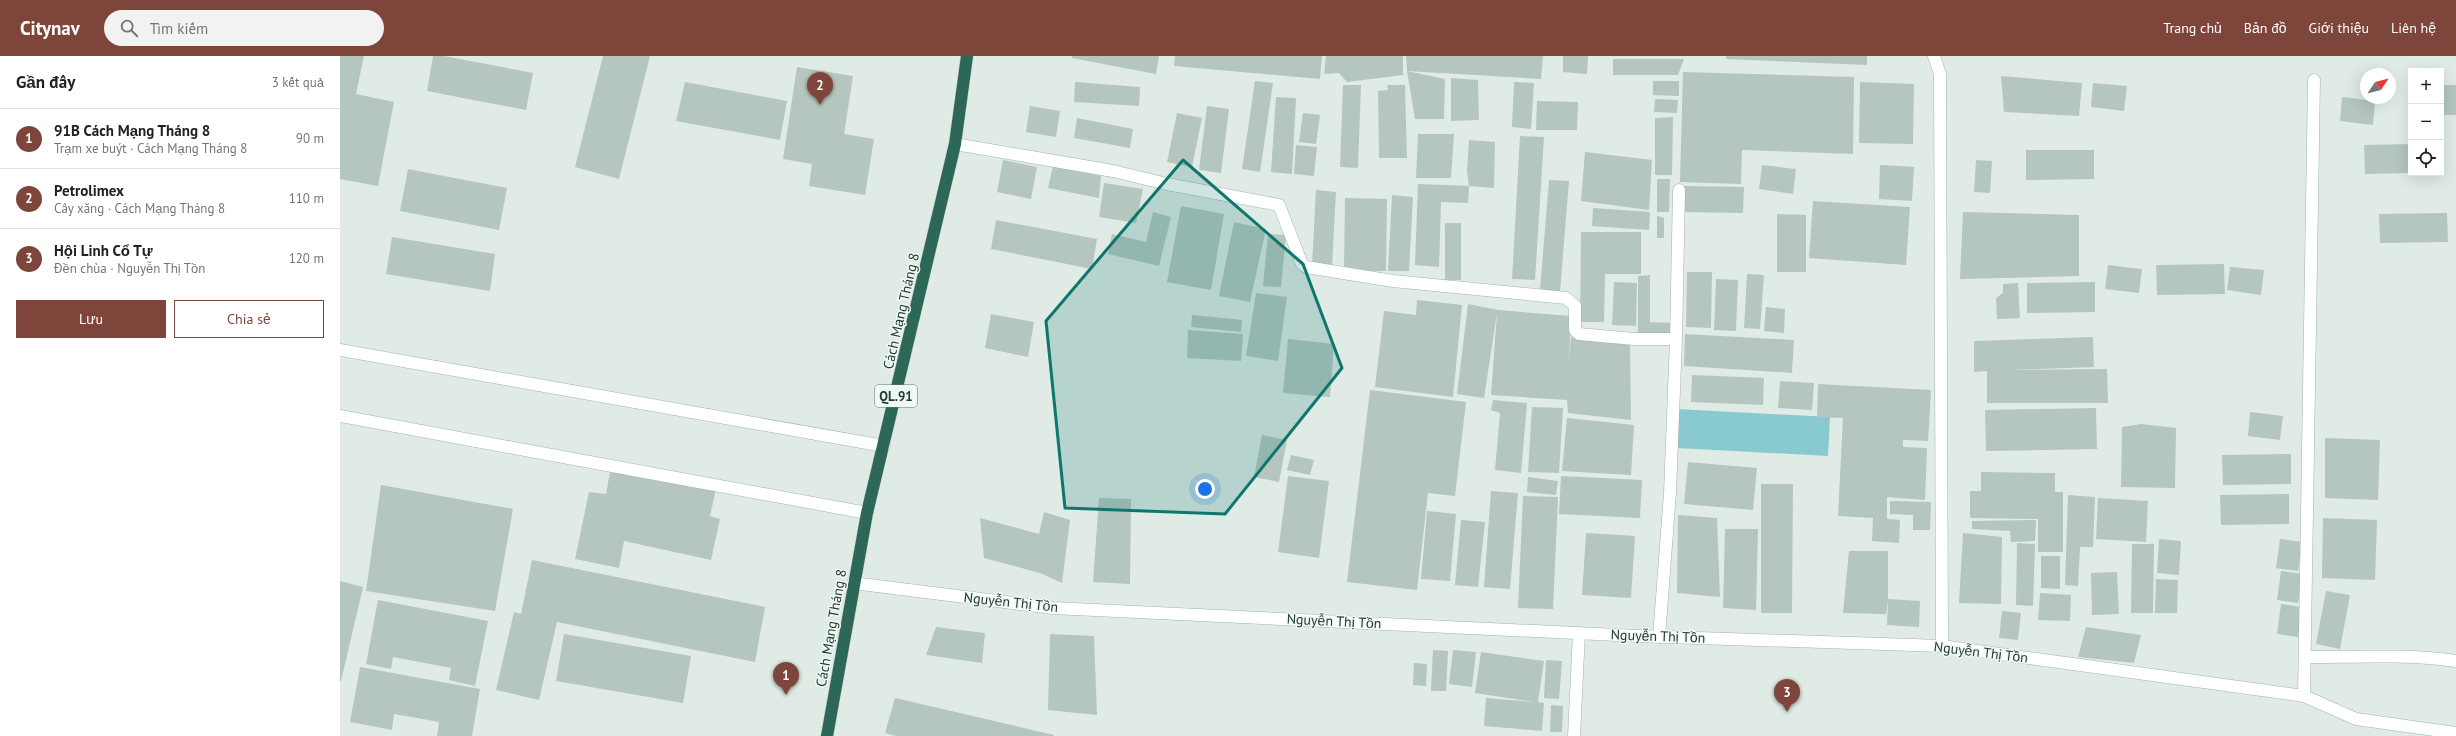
<!DOCTYPE html>
<html lang="vi">
<meta charset="utf-8">
<style>
:root{--surface:#fff;--page:#f2f2f2;--text:#202124;--muted:#757577;--line:#e0e0e0;--accent:#7e453b}
body{margin:0;font-family:"PT Sans",sans-serif;background:var(--page);color:var(--text)}
.controls{position:absolute;right:12px;top:12px;display:grid;overflow:hidden;border-radius:0px;box-shadow:0 4px 16px #0002}
.controls button{width:36px;height:36px;display:grid;place-items:center;padding:0;border:0;border-bottom:1px solid var(--line);background:var(--surface);color:var(--text);font:20px sans-serif}
.compass{position:absolute;left:2020px;top:12px;width:36px;height:36px;border-radius:50%;background:var(--surface);box-shadow:0 4px 16px #0002;rotate:55deg}
.you{position:absolute;left:865px;top:433px;width:14px;height:14px;margin:-10px;border:3px solid #fff;border-radius:50%;background:#1a73e8;box-shadow:0 0 0 6px #1a73e833}
.badge{display:grid;place-items:center;width:26px;height:26px;border-radius:50%;background:var(--accent);color:#fff;font-size:13px;font-weight:700}
.pin{position:absolute;translate:-50% -33px;filter:drop-shadow(0 1px 2px #0008)}
.pin::after{content:'';position:absolute;top:21px;width:14px;height:12px;background:inherit;clip-path:polygon(0 0,100% 0,50% 100%)}
.list{margin:0;padding:0;list-style:none}
h2{display:flex;justify-content:space-between;align-items:center;height:52px;margin:0;padding:0 16px;font-size:17px}
h2 small{font-size:13px;font-weight:400;color:var(--muted)}
.list li{display:grid;grid-template-columns:26px 1fr auto;gap:12px;align-items:center;box-sizing:border-box;height:60px;padding:0 16px;border-top:1px solid var(--line)}
.list b{display:block;font-size:15px;white-space:nowrap}
.list p{margin:0;font-size:13px;white-space:nowrap;color:var(--muted)}
.list em{font-size:13px;font-style:normal;color:var(--muted)}
.actions{display:flex;gap:8px;padding:12px 16px}
.actions a{flex:1;padding:9px 0;border:1px solid var(--accent);border-radius:0px;text-align:center;font-size:14px;color:var(--accent)}
.actions .main{background:var(--accent);color:#fff}
.icon{flex:none;width:22px;height:22px;fill:none;stroke:currentColor;stroke-width:2;stroke-linecap:round;stroke-linejoin:round}
.map{position:relative;flex:none;width:2116px;height:680px;overflow:hidden}
header{display:flex;align-items:center;gap:24px;box-sizing:border-box;height:56px;padding:0 20px;background:var(--accent);color:#fff}
header strong{font-size:19px}
nav{display:flex;gap:22px;margin-inline-start:auto;font-size:14px}
.search{width:280px;height:36px;background:var(--page);display:flex;align-items:center;gap:10px;box-sizing:border-box;padding:0 14px;border-radius:22px;color:var(--muted);font-size:15px}
main{display:flex}
aside{flex:1;background:var(--surface)}
.map>svg:first-child{display:block}
</style>
<header>
<strong>Citynav</strong>
<div class="search"><svg class="icon" aria-label="search" viewBox="0 0 24 24"><circle cx="10" cy="10" r="6"/><path d="M15 15l6 6"/></svg>Tìm kiếm</div>
<nav><a>Trang chủ</a><a>Bản đồ</a><a>Giới thiệu</a><a>Liên hệ</a></nav>
</header>
<main>
<aside>
<h2>Gần đây<small>3 kết quả</small></h2>
<ul class="list">
<li><span class="badge">1</span><div><b>91B Cách Mạng Tháng 8</b><p>Trạm xe buýt · Cách Mạng Tháng 8</p></div><em>90 m</em></li>
<li><span class="badge">2</span><div><b>Petrolimex</b><p>Cây xăng · Cách Mạng Tháng 8</p></div><em>110 m</em></li>
<li><span class="badge">3</span><div><b>Hội Linh Cổ Tự</b><p>Đền chùa · Nguyễn Thị Tồn</p></div><em>120 m</em></li>
</ul>
<div class="actions"><a class="main">Lưu</a><a>Chia sẻ</a></div>
</aside>
<div class="map">
<svg width="2116" height="680" viewBox="0 0 2116 680">
<rect width="100%" height="100%" fill="#e0ebe5"/>
<path fill="#88cad0" d="M1337,353L1490,361L1488,400L1336,392Z"/>
<path fill="#b5c6be" d="M0,0H24L16,38L54,46L38,130L0,123Z
M93,0H104L193,17L186,54L87,35Z
M263,0H310L279,123L235,111Z
M732,0H819L816,18L732,2Z
M835,0H982L980,23L834,10Z
M986,0H1063V19L1007,26L999,17L984,18Z
M1066,0H1203L1201,23L1067,15Z
M1223,0H1248L1247,18L1223,16Z
M1386,0H1527V9L1386,3Z
M1273,3H1344L1338,19H1273Z
M457,11L513,20L504,78L534,83L525,139L469,130L472,108L443,103Z
M1067,15L1105,23L1104,63H1075Z
M1343,16L1514,21L1513,98L1402,94L1401,128L1340,126Z
M1661,20L1742,27L1739,60L1664,56Z
M1111,22L1138,24L1139,64L1111,65Z
M915,25L933,27L920,116L902,113Z
M1313,25H1339V40L1313,39Z
M345,26L447,45L440,84L336,65Z
M735,26L800,31L799,50L734,46Z
M1174,26L1194,27L1191,73L1172,71Z
M1520,26L1574,28L1573,88L1519,87Z
M1753,27L1787,30L1784,55L1751,51Z
M1003,29H1021L1018,112L1000,111Z
M1047,29H1065L1067,102H1039L1038,35L1048,34Z
M2101,29H2116V59H2101Z
M936,41L956,42L952,118L931,116Z
M2002,41L2035,45L2033,69L2000,65Z
M1315,43L1338,44L1337,57L1314,56Z
M1197,45L1238,46L1237,74H1196Z
M690,50L720,55L716,81L686,76Z
M867,50L889,53L881,117L859,114Z
M837,57L862,62L852,111L827,106Z
M963,57L980,59L976,88L959,86Z
M1333,61L1332,119H1315V62Z
M737,62L793,73L790,92L734,82Z
M1078,78H1114L1111,122H1076Z
M1180,80L1204,81L1195,224L1172,223Z
M1129,84L1155,86L1154,132L1129,130L1128,147L1101,146L1099,211L1075,209L1078,128L1129,130L1127,115Z
M2071,88V117L2025,118L2024,89Z
M956,89L977,91L974,120L954,118Z
M1686,94H1754V123L1686,124Z
M1245,96L1312,104L1309,154L1241,145Z
M663,104L697,111L691,143L657,136Z
M1636,104L1652,105L1650,137L1634,136Z
M1422,109L1456,113L1453,138L1419,133Z
M1540,109L1574,111L1572,145L1539,143Z
M713,110L761,120L759,142L708,132Z
M68,113L167,132L159,174L60,155Z
M1317,123H1330L1329,156H1317Z
M1209,124L1229,125L1220,236L1200,234Z
M764,127L803,133L796,167L759,161Z
M1343,130L1404,131L1403,157L1342,156Z
M976,134L996,136L992,210L972,209Z
M1052,139L1073,141L1069,215H1048Z
M1005,142L1047,143L1046,215H1004Z
M1473,145L1570,151L1566,209L1469,202Z
M841,150L884,158L871,234L827,226Z
M1253,152L1310,156L1309,174L1252,170Z
M813,156L831,161L819,210L768,198L772,178L806,186Z
M1623,156L1739,159V220L1620,223Z
M2107,157L2108,186L2040,187L2039,158Z
M1437,158L1466,159V216H1437Z
M1317,160L1324,162V182H1317Z
M656,164L757,183L752,213L651,193Z
M894,166L926,173L910,246L879,240Z
M1105,167H1121V224H1105Z
M1241,176H1301V218H1265L1264,266H1240Z
M928,178L946,179L941,231L923,230Z
M52,181L155,198L150,235L46,218Z
M1884,208L1885,238L1817,239L1816,209Z
M1768,209L1802,213L1799,237L1765,233Z
M1890,211L1924,214L1921,239L1887,234Z
M1347,216H1372L1371,272L1346,271Z
M1407,218L1424,219L1420,273L1404,272Z
M1310,219V266L1332,267V279H1298V220Z
M1376,223L1398,224L1396,275L1374,274Z
M1274,226L1297,227L1296,270L1272,269Z
M1755,226V256L1687,257V227Z
M1678,227L1680,262L1657,263L1656,242L1663,237V228Z
M916,237L947,241L938,305L906,300Z
M1077,244L1122,249L1113,341L1035,331L1044,255L1076,259Z
M1128,248L1158,254L1231,260L1229,306L1231,281L1290,287L1291,364L1228,357L1227,344L1151,339L1157,257L1144,342L1117,338Z
M1426,251L1445,253L1444,277L1424,275Z
M651,258L694,266L688,301L645,292Z
M852,259L902,264L901,276L851,271Z
M848,274L903,278L901,305L847,302Z
M1345,278L1454,284L1452,317L1344,310Z
M1753,281L1754,311L1669,314L1767,313L1768,347H1647V315L1634,316V285Z
M948,283L994,288L990,341L943,337Z
M1352,319L1424,322L1423,349L1351,346Z
M1440,325L1474,327L1472,354L1438,352Z
M1478,328L1591,334L1588,385L1563,384V391L1587,392L1585,444L1547,441V463L1560,464L1559,487L1532,485L1533,462L1498,460L1503,362L1477,361Z
M1030,334L1126,346L1115,440L1088,437L1077,534L1007,526Z
M1153,344L1187,347L1181,417L1155,414L1160,357L1151,354Z
M1192,351L1223,352L1219,417L1188,416Z
M1756,352L1757,393L1646,395L1645,354Z
M1910,356L1943,360L1940,384L1908,380Z
M1227,362L1294,369L1291,419L1222,415Z
M1801,368L1836,372L1835,432L1781,431L1782,371Z
M922,379L947,384L939,426L914,421Z
M1985,382L2040,384L2038,444L1985,442Z
M1951,398V428L1883,429L1882,399Z
M951,399L974,404L970,419L947,414Z
M1348,406L1417,412L1413,454L1344,448Z
M271,410L376,433L370,460L380,463L371,504L284,485L279,512L235,503L249,436L266,438Z
M1641,416L1715,417V436H1723V496H1698V463L1630,462V435H1641Z
M948,420L989,425L979,502L938,496Z
M1221,420L1302,424L1300,462L1219,458Z
M1188,421L1218,425L1216,439L1187,436Z
M1421,428H1453L1452,557H1421Z
M41,429L173,453L155,555L26,535Z
M1151,435L1178,437L1170,533L1144,531Z
M1949,438V468L1881,469L1880,439Z
M1728,439L1755,441L1753,491H1740L1738,530L1725,529Z
M1183,440L1218,441L1213,553L1178,552Z
M759,442L791,443L790,528L753,526Z
M1758,442L1808,445L1806,486L1756,483Z
M1550,445L1591,446L1590,474H1573V459L1550,458Z
M1087,455L1116,458L1110,525L1081,523Z
M704,456L730,464L722,527L700,517L644,502L640,462L699,478Z
M1338,459L1377,462L1380,541L1337,537Z
M1983,462L2037,464L2035,524L1982,522Z
M1121,464L1145,466L1138,531L1115,529Z
M1696,464L1695,485L1671,486L1670,475L1632,473V465Z
M1385,473H1418L1416,554L1383,552Z
M1246,477L1295,480L1291,542L1242,539Z
M1623,477L1662,481L1661,548L1619,547Z
M1819,483L1841,485L1839,519L1817,517Z
M1940,483L1962,486L1958,515L1936,512Z
M1677,487L1695,488L1693,550L1676,549Z
M1792,488H1814L1813,557H1791Z
M1509,495H1548V543L1580,545L1579,571L1547,569L1548,545L1546,558L1503,557Z
M1701,500H1720V533L1701,532Z
M192,504L425,551L415,606L217,566L199,644L156,634L174,556L181,558Z
M1941,515L1963,518L1958,547L1937,544Z
M1777,516L1779,558L1752,559L1751,517Z
M1816,523L1838,524L1837,557H1815Z
M0,525L23,531L1,625H0Z
M1986,535L2010,539L2000,593L1976,588Z
M1700,537L1731,539L1730,565L1698,564Z
M38,544L148,565L135,630L109,624L111,612L53,601L51,613L26,608Z
M1941,548L1962,551L1958,581L1937,578Z
M1662,555L1681,557L1678,584L1659,582Z
M596,571L645,577L642,607L586,599Z
M1746,571L1801,579L1794,607L1738,601Z
M224,578L351,600L343,647L216,625Z
M710,578L754,580L757,659L708,654Z
M1093,594L1108,595L1106,635H1091Z
M1113,594L1136,596L1132,631L1109,628Z
M1141,596L1204,605L1198,646L1204,647L1202,675L1144,670L1146,642L1195,646L1135,637Z
M1206,604L1222,605L1219,643L1204,642Z
M1074,607L1087,608L1086,630L1073,629Z
M20,611L140,633L132,680H97L99,666L54,658L52,674L10,666Z
M555,642L714,679V680H556L545,677Z
M1211,649L1223,650L1222,676H1210Z"/>
<g fill="none" stroke-linecap="round" stroke-linejoin="round">
<defs>
<path id="lane" d="M1594,0L1600,18L1602,590
M615,88L773,115L827,128L939,149L962,208L966,211L1053,225L1226,242L1235,250V274L1239,278L1294,283H1336L1330,437L1319,581
M1336,283L1339,134"/>
<path id="street" d="M0,294L544,390
M0,360L527,457
M513,527L713,552L1298,580L1602,590L1964,640L2016,663L2116,677
M1965,601C2015,601 2066,598 2116,605
M1964,640L1974,24
M1234,680L1239,577"/>
<path id="highway" d="M487,680L527,457L615,88L627,0"/>
</defs>
<use href="#lane" stroke="#a3b3ac" stroke-width="13"/>
<use href="#street" stroke="#a3b3ac" stroke-width="13"/>
<use href="#highway" stroke="#c1c8c6" stroke-width="13"/>
<use href="#lane" stroke="#fff" stroke-width="12"/>
<use href="#street" stroke="#fff" stroke-width="12"/>
<use href="#highway" stroke="#2d6757" stroke-width="12"/>
</g>
<path fill="#0f766e" fill-opacity="0.2" stroke="#0f766e" stroke-width="3" stroke-linejoin="round" d="M843,104L963,208L1002,312L885,458L725,452L706,265Z"/>
<g text-anchor="middle" stroke-width="3" stroke-linejoin="round" paint-order="stroke">
<rect fill="#f0f8f3" stroke="#5f746c" stroke-width="1" x="535" y="329" width="42" height="22" rx="3"/>
<g font-size="13" font-weight="bold" fill="#213b32">
<text x="556" y="345">QL.91</text>
</g>
<g font-size="14" fill="#213b32" stroke="#f0f8f3">
<text transform="translate(561 255) rotate(-77)" y="5">Cách Mạng Tháng 8</text>
<text transform="translate(671 546) rotate(6)" y="5">Nguyễn Thị Tồn</text>
<text transform="translate(994 565) rotate(3)" y="5">Nguyễn Thị Tồn</text>
<text transform="translate(491 572) rotate(-80)" y="5">Cách Mạng Tháng 8</text>
<text transform="translate(1318 580) rotate(2)" y="5">Nguyễn Thị Tồn</text>
<text transform="translate(1641 596) rotate(7)" y="5">Nguyễn Thị Tồn</text>
</g>
</g>
</svg>
<div class="controls">
<button>+</button>
<button>−</button>
<button><svg class="icon" aria-label="locate" viewBox="0 0 24 24"><circle cx="12" cy="12" r="6"/><path d="M12 2v4M12 18v4M2 12h4M18 12h4"/></svg></button>
</div>
<svg class="compass" viewBox="-18 -18 36 36"><path d="M0-13l5 13h-10z" fill="#e53935"/><path d="M0 13l5-13h-10z" fill="#757577"/></svg>
<div class="you"></div>
<div class="pin badge" style="left:446px;top:639px">1</div>
<div class="pin badge" style="left:480px;top:49px">2</div>
<div class="pin badge" style="left:1447px;top:656px">3</div>
</div>
</main>
